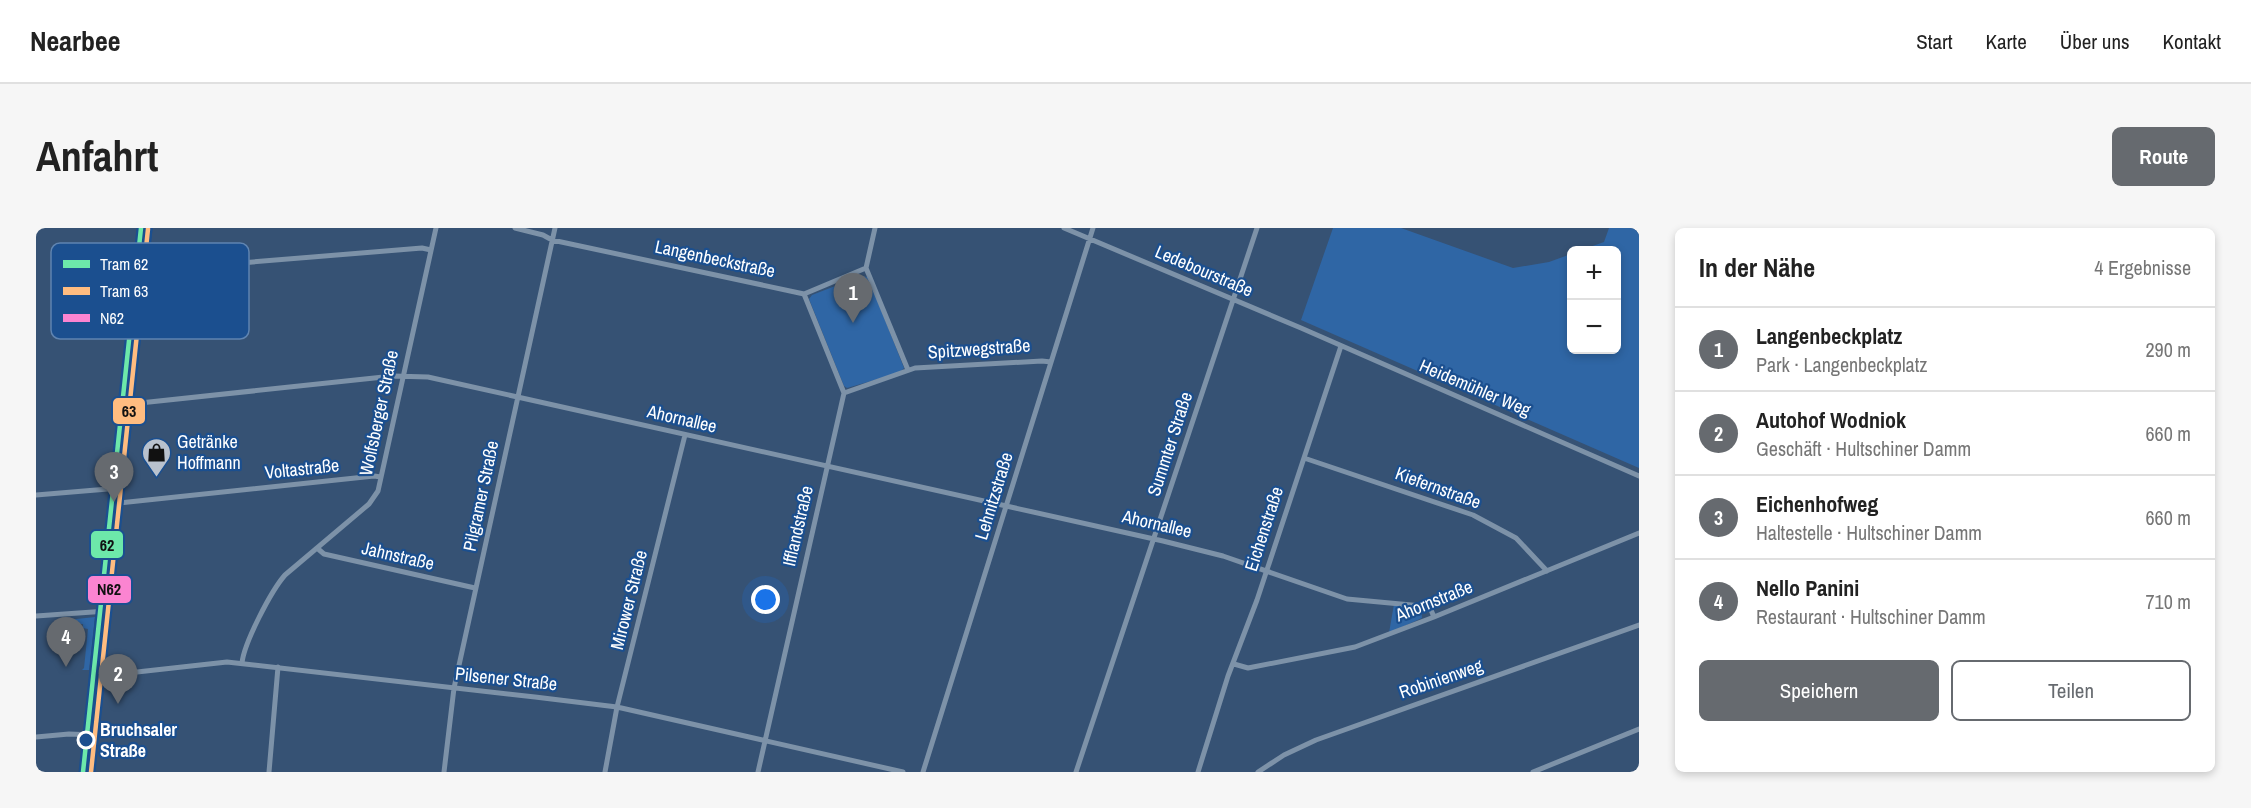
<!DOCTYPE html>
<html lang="de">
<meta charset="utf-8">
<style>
:root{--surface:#fff;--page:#f6f6f6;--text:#222;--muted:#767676;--line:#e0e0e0;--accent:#666a6f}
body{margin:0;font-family:"Archivo Narrow",sans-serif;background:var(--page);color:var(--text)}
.controls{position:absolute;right:18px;top:18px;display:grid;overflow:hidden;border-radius:9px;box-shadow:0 3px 9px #0003}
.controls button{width:54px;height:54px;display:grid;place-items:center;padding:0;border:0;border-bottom:2px solid var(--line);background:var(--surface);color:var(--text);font:30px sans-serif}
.you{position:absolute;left:730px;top:372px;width:21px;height:21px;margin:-15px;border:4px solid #fff;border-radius:50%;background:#1a73e8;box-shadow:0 0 0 9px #1a73e833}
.badge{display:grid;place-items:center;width:39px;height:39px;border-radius:50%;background:var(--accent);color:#fff;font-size:20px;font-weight:700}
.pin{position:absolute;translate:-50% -50px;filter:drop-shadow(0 2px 3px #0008)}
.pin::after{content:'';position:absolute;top:32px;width:21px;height:18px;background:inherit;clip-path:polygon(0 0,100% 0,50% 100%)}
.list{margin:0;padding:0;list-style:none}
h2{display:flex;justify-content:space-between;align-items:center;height:78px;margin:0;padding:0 24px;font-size:26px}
h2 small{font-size:20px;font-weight:400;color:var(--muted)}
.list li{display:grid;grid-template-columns:39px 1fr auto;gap:18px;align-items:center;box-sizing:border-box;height:84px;padding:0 24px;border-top:2px solid var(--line)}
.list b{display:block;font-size:22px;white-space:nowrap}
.list p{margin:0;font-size:20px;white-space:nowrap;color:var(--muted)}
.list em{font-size:20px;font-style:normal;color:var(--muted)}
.actions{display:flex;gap:12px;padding:18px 24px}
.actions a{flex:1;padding:14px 0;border:2px solid var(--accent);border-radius:9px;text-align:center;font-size:21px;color:var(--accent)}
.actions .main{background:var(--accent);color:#fff}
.map{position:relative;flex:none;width:1603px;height:544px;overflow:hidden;border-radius:9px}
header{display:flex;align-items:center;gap:36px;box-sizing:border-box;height:84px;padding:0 30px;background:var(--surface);border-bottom:2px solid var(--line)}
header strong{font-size:28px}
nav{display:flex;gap:33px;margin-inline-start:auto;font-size:21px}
.intro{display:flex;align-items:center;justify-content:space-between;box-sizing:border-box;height:144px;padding:0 36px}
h1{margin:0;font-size:42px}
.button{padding:15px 27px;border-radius:9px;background:var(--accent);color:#fff;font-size:21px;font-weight:700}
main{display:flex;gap:36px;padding:0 36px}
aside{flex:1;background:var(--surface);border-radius:9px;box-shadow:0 3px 9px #0003}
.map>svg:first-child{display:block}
</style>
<header>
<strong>Nearbee</strong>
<nav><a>Start</a><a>Karte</a><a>Über uns</a><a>Kontakt</a></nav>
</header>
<div class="intro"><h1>Anfahrt</h1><a class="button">Route</a></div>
<main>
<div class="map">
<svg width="1603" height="544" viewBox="0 0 1603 544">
<rect width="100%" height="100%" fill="#365274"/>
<path fill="#2f66a5" d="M1297,0H1365L1477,40L1513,34L1535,26L1536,122H1580V22H1545L1568,14L1573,0H1603V240L1265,92Z
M825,48L832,49L868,140L863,145L811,160L808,158L773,71L776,67Z
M1358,376L1385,381L1386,390L1353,405Z
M59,389L53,442H46L48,440L52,401L47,400V396L30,397L31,392Z"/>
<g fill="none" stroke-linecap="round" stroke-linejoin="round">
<path stroke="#7d92a8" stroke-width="5" d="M479,0L507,7L516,12L768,66
M1028,0L1265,100L1603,248
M830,40L839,0
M107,43L386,20L395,22
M768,66L830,40L872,142
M768,66L808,165
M808,165L879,140L1006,133L1015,134
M93,175H104L357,148L392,149L1127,313L1187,328L1311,371L1386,378L1395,382L1398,389
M1268,230L1437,287L1480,310L1511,343
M0,267L84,260
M83,275L338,248L345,249
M281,320L288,326L439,360
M0,388L71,383
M206,435C208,415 235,363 249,347L333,276L342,263L400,0
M1198,436L1212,440L1319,419L1398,389L1603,305
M65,447H74L191,434L499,469L581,479L867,544
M0,509L33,506L58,507
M233,544L242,439
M408,544L418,460L519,0
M569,544L581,479L649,207
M722,544L808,165
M887,544L1057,0
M1040,544L1221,0
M1162,544L1192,448L1221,372L1305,118
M1222,544L1248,527L1280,512L1603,397
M1497,544L1603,501"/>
<path stroke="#798da4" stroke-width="8" d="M54,544L112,0"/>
<defs>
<path id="bus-1" d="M54,544L112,0"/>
</defs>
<use href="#bus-1" stroke="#1b4f8f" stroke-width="9"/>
<use href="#bus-1" stroke="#fb84d1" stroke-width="4.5"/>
<defs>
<path id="tram-1" d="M47,544L105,0"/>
<path id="tram-2" d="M55,544L112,1"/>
</defs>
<use href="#tram-1" stroke="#1b4f8f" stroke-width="9"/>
<use href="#tram-2" stroke="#1b4f8f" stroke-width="9"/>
<use href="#tram-1" stroke="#6de8aa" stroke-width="4.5"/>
<use href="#tram-2" stroke="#ffbc80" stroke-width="4.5"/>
</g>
<defs>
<symbol id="shop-pin" viewBox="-11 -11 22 30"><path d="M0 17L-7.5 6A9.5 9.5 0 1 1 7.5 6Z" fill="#b9c2ce" stroke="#1b4f8f"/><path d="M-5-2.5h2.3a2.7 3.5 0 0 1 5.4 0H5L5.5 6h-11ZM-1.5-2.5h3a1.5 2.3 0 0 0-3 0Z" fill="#111"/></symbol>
</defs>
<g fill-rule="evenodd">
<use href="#shop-pin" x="104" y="208" width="33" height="45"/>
</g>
<circle fill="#1b4f8f" stroke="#fff" stroke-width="3" cx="50" cy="512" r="8"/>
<g text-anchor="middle" stroke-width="4.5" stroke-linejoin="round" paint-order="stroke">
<g font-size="18" fill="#fff" stroke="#1b4f8f">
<text transform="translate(679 31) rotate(12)" y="6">Langenbeckstraße</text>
<text transform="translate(1168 43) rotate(23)" y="6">Ledebourstraße</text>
<text transform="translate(943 121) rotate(-4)" y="6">Spitzwegstraße</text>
<text transform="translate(1439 160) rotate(23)" y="6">Heidemühler Weg</text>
<text transform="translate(343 185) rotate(-78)" y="6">Wolfsberger Straße</text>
<text transform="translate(646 191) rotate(13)" y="6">Ahornallee</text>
<text transform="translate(1134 216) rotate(-72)" y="6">Summter Straße</text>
<text transform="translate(266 241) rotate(-6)" y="6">Voltastraße</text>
<text transform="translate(1402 260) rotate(20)" y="6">Kiefernstraße</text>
<text transform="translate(445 268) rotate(-78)" y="6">Pilgramer Straße</text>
<text transform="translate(958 268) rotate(-73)" y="6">Lehnitzstraße</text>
<text transform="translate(1121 296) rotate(13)" y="6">Ahornallee</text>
<text transform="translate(762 298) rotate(-77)" y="6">Ifflandstraße</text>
<text transform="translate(1228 301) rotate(-72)" y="6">Eichenstraße</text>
<text transform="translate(362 328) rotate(13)" y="6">Jahnstraße</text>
<text transform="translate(593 372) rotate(-76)" y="6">Mirower Straße</text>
<text transform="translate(1398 373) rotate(-22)" y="6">Ahornstraße</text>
<text transform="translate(470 451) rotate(6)" y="6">Pilsener Straße</text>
<text transform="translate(1405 451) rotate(-19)" y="6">Robinienweg</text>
</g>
<g font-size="18" fill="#fff" stroke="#1b4f8f" text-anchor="start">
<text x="141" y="220">Getränke<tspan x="141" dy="21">Hoffmann</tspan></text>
</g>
<g font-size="18" font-weight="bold" fill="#fff" stroke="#1b4f8f" text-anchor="start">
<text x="64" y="508">Bruchsaler<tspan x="64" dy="21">Straße</tspan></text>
</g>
</g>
<rect x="15" y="15" width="198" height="96" rx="9" fill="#1b4f8f" stroke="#5f84b1" stroke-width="1.5"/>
<rect x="27" y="32" width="27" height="8" fill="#6de8aa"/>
<rect x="27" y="59" width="27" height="8" fill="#ffbc80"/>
<rect x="27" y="86" width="27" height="8" fill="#fb84d1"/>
<g font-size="16" fill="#fff">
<text x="64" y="42">Tram 62</text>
<text x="64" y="69">Tram 63</text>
<text x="64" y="96">N62</text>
</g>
<g stroke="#1b4f8f" stroke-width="2">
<rect x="76" y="169" width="34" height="28" rx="6" fill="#ffbc80"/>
<rect x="54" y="302" width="34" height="29" rx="6" fill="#6de8aa"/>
<rect x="51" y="347" width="45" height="29" rx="6" fill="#fb84d1"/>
</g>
<g font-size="16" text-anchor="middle" font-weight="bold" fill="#111">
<text x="93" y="189">63</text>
<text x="71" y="323">62</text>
<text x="73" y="367">N62</text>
</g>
</svg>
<div class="controls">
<button>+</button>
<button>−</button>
</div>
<div class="you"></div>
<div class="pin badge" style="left:817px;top:95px">1</div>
<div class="pin badge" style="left:82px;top:476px">2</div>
<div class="pin badge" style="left:78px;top:274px">3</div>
<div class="pin badge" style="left:30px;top:439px">4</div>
</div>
<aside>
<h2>In der Nähe<small>4 Ergebnisse</small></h2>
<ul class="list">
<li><span class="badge">1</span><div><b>Langenbeckplatz</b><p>Park · Langenbeckplatz</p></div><em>290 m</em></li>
<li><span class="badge">2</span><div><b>Autohof Wodniok</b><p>Geschäft · Hultschiner Damm</p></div><em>660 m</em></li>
<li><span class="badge">3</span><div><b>Eichenhofweg</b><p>Haltestelle · Hultschiner Damm</p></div><em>660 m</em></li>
<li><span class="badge">4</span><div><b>Nello Panini</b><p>Restaurant · Hultschiner Damm</p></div><em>710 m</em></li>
</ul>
<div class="actions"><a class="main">Speichern</a><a>Teilen</a></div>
</aside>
</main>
